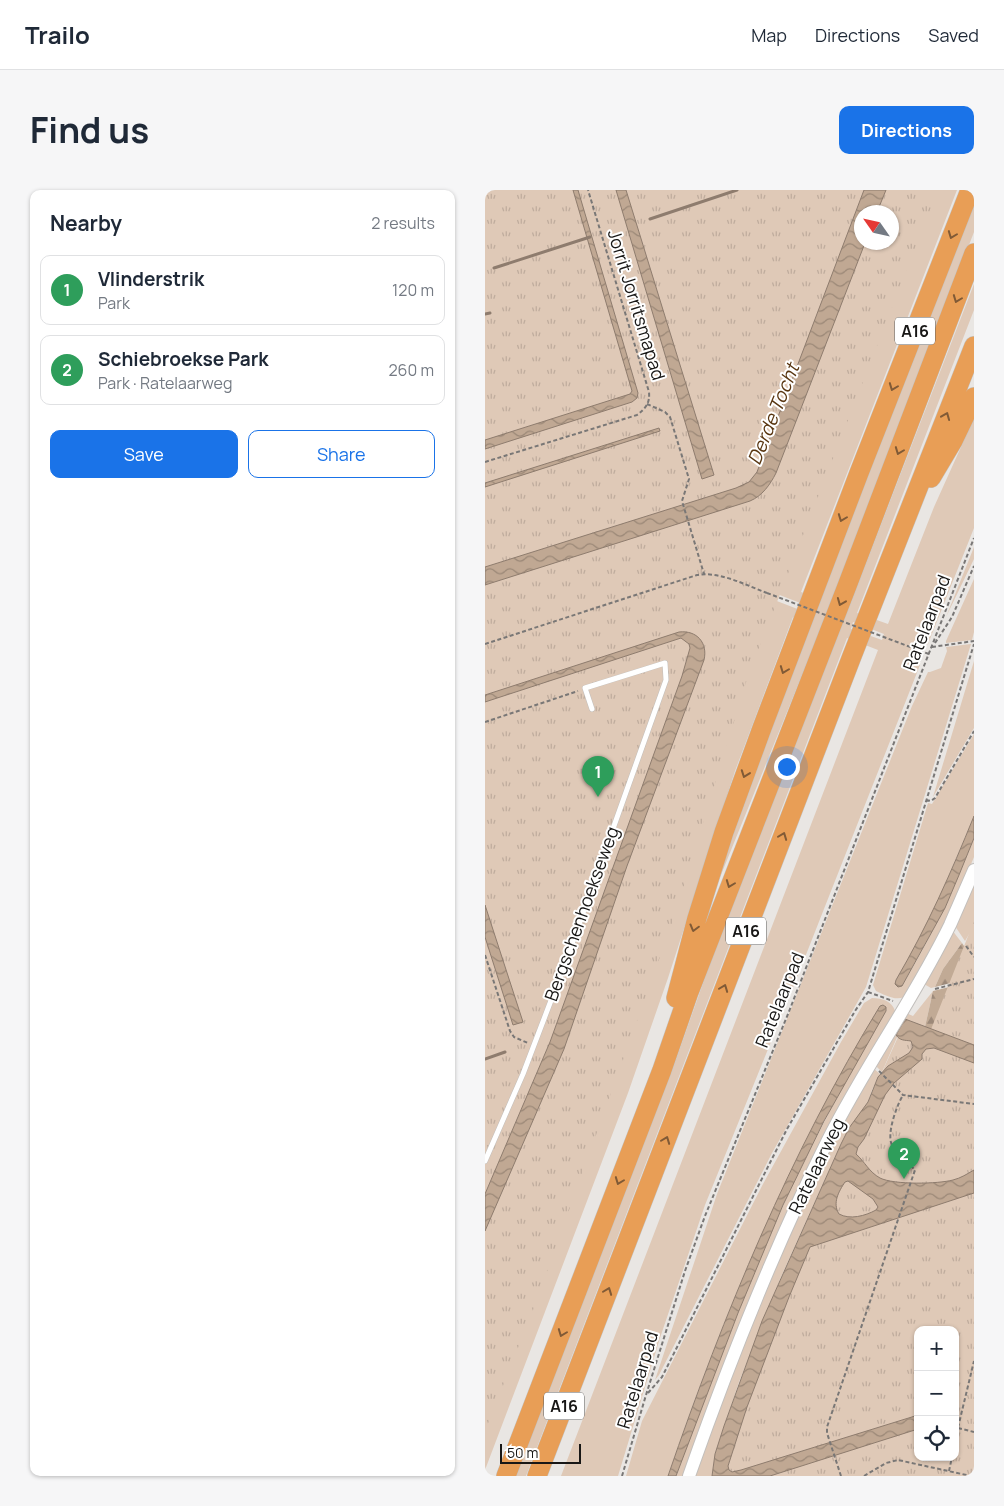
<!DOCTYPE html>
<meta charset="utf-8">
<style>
:root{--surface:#fff;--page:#f6f6f7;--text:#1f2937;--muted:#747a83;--line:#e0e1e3;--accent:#1a73e8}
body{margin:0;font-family:Manrope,sans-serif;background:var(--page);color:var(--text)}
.controls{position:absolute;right:15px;bottom:15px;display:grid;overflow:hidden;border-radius:10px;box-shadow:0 1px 4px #0004}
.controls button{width:45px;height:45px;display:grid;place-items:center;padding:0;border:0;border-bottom:1px solid var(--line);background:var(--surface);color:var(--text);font:25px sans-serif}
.compass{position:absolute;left:369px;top:15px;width:45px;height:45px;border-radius:50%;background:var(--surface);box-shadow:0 1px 4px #0004;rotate:304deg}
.scale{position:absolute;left:15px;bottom:12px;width:81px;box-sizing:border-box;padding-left:5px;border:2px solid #181716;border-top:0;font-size:14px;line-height:18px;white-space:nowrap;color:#181716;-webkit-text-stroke:4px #fff;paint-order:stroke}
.you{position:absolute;left:301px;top:576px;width:18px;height:18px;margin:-12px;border:4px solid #fff;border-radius:50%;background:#1a73e8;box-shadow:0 0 0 8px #1a73e833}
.badge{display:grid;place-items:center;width:32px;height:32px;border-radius:50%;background:var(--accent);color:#fff;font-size:16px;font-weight:700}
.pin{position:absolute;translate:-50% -41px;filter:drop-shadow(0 1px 2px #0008)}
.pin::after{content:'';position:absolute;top:26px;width:18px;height:15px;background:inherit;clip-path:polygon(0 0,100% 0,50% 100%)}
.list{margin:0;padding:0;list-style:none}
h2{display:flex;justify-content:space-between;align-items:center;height:65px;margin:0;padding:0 20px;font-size:21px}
h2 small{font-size:16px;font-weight:400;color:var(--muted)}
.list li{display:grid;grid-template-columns:32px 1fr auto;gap:15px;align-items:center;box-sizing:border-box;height:70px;margin:0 10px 10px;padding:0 10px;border:1px solid var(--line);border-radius:10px}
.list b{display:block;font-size:19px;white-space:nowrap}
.list p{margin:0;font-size:16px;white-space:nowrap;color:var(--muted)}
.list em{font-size:16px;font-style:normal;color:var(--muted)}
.actions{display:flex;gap:10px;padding:15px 20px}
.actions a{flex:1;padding:11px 0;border:1px solid var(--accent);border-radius:10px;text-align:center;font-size:18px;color:var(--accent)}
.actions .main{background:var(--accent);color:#fff}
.icon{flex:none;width:28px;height:28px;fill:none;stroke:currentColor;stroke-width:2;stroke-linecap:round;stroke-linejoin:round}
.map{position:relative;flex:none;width:489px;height:1286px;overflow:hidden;border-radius:10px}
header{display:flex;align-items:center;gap:30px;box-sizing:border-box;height:70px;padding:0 25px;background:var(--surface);border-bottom:1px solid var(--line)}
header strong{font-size:24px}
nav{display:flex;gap:28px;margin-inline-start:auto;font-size:18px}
.intro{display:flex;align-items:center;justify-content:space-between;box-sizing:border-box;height:120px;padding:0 30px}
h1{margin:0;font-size:35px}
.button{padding:12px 22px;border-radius:10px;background:var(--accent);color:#fff;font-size:18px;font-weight:700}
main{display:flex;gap:30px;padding:0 30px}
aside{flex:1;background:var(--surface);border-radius:10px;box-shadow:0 1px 4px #0004}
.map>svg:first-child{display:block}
</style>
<header>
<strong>Trailo</strong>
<nav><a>Map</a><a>Directions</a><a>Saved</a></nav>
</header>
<div class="intro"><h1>Find us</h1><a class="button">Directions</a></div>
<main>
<aside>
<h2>Nearby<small>2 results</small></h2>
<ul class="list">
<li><span class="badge" style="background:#2e9e5b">1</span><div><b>Vlinderstrik</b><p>Park</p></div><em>120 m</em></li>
<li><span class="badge" style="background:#2e9e5b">2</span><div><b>Schiebroekse Park</b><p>Park · Ratelaarweg</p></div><em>260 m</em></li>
</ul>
<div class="actions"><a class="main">Save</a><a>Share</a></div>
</aside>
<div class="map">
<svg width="489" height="1286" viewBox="0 0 489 1286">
<defs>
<pattern id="forest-firs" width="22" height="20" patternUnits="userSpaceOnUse" patternTransform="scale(1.25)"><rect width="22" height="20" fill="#c1aa95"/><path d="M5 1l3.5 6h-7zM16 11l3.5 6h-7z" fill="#9c8979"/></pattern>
<pattern id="park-tufts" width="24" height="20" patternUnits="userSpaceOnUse" patternTransform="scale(1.25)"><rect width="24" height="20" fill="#dfc9b7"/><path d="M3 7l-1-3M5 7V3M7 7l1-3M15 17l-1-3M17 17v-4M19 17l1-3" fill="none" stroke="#bfac9d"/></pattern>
<pattern id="water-waves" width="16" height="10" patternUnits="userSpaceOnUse" patternTransform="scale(1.25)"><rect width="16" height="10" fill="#c0a893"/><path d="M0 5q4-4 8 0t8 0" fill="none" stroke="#9b8877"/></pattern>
</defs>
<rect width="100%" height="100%" fill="#e9e6e3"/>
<path fill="#dfc9b7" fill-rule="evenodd" d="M401,0H472L316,402L334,409L489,10V42L346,413L363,420L489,94V120L372,423L403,434L449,317L489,228V338L443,454L437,457L428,455L426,461L435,466V475L313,785L220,1015L175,1148L133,1286H76L393,460L362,448L41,1286H31L189,875L227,768L353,445L336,438L210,749L325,434L308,427L250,581L183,788L143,903L0,1280V1041L238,390L328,425L331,419L235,382L407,52V22ZM368,432L399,444L397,450L366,439Z
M489,357V369L461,427Z
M489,389V442L487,450L461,453V451Z
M486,454L381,797L287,963L174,1185L170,1190L232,1004L427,516L443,482H445L456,478L462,461L461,457Z
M489,471V538L448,607Z
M489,544V626L455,707L435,748L411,790L417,796C445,749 469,699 489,648V667L474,703L447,759L419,807C410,811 400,805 391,801L388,795L443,613L447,614Z
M489,694V736L480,751L470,736Z
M467,740L477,753L458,779L450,797L446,798L439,794Z
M448,801L440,837L420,829L397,882L390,875L421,823L428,826Z
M387,808C397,808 407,811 410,821L371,888L200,1286H191C206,1243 223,1201 239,1158C266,1088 295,1017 330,950C352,906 376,863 401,821V817L398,815L395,816C306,964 238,1123 183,1286H141L157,1231L278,994L356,852L379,813Z
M388,878L395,884L387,900L383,912L356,954L296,1087L254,1192L230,1264L227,1286H209L271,1123L331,985Z"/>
<path fill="url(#forest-firs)" d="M477,753L489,771V787L450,797L458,779Z
M489,791V855L440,837L448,801Z"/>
<path fill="url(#park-tufts)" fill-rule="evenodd" d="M0,0H453L263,486L189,728L50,1115L0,1241ZM377,22H407V52H377Z
M489,731V1286H230L285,1131L417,838L443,847ZM433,1140H470V1267H433Z"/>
<path fill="url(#water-waves)" stroke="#8e7c6e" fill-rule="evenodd" d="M88,0H93L153,203L152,208L147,212L0,259V250L145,204L147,201Z
M131,0H141L229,285L217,289Z
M379,0H401L392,22H377V52L380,53L291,283C285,295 277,306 265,311L0,395V377L251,298L264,292L272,282Z
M174,238L175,241L0,297V293Z
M194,442C212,440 223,453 219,470L142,676L79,859L0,1041V1004L65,852L197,486L205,458L204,454L196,448L0,512V505Z
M489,626V648L474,685L460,718L417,796L413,797L410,794L411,790C442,737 466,683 489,626Z
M0,715L38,832L28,835L0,747Z
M398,815L401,817V821L339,931L298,1015L253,1123L191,1286H183C239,1123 305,963 395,816Z
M420,829L489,855V873L449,858L441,859L437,864V869L409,893L400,905L379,949L373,957L371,964C380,972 384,982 395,988C409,995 453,994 468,990C476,988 482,984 489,980V1003L325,1057L304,1107L262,1217L243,1276L244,1280L247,1282L256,1280L430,1226H433V1239L285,1286H227L230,1264L239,1236L277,1131L356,954L364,938L383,912L393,887L403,876L424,863L428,857L426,851C420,850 415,851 411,845ZM363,991L388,1009L393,1017L391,1020C380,1026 365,1030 354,1024C347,1013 354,1001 360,992Z"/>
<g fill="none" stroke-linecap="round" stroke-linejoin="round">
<path stroke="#8e7c6e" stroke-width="3" d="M165,29L252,0
M9,78L105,47
M0,124L5,123
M0,869L20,862"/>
<defs>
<path id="service" d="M0,971L38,884L78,779L181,490L180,473L100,498L107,519"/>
<path id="tertiary" d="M204,1286C244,1172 289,1058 343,950C380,876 429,809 465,735C473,717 481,698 489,680"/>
<path id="motorway" d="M446,288L468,251L489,207
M191,808L212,728L239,642L277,538L374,283L485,0
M21,1286L177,880L204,802L362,396L489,63
M52,1286L367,466L489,156"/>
</defs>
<use href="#service" stroke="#c2bfbc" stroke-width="6"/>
<use href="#tertiary" stroke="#c2bfbc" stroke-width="14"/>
<use href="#motorway" stroke="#c3c3c2" stroke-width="20"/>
<path stroke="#797776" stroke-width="2" stroke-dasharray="4 2.5" stroke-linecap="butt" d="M162,214L180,222L185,227L204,289L197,311L219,384
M0,272L152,225C161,218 165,213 164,202L103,0
M450,453L467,427L489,376
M0,454L212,385C235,381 260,395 282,403
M447,457L489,451
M428,458L444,464
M0,532L93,501
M441,610L446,611L450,608L489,541
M481,756L489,767
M0,765L25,841L29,847L43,853
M450,799L489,789
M383,802L408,811
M394,881L418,905L489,914
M163,1203L177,1187L302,939L370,821L383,802L489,454
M473,1238L489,1242
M470,1250L489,1171
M464,1281L467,1267
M137,1286L161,1205L200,1081L220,1026L303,824L489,348
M356,1286L342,1243V1237L430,980C423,973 414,966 408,957C400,946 412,915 418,905
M379,1286L401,1273L413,1270L486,1286"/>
<use href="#service" stroke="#fff" stroke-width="5"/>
<use href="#tertiary" stroke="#fff" stroke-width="12"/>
<use href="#motorway" stroke="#e89e56" stroke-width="19"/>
<path stroke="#797776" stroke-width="2" stroke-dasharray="4 2.5" stroke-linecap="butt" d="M282,403L428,458"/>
</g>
<defs><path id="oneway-chevron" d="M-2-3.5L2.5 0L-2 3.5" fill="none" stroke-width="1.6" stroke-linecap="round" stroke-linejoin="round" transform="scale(1.25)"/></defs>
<g stroke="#805a36">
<use href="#oneway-chevron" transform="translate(467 45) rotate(111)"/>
<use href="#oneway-chevron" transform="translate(472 109) rotate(111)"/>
<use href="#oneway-chevron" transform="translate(408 197) rotate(111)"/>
<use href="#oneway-chevron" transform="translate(461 226) rotate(-68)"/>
<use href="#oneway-chevron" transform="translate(414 261) rotate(111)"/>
<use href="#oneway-chevron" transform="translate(357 328) rotate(111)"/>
<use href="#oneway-chevron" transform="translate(356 412) rotate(112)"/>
<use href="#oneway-chevron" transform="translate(299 480) rotate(111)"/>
<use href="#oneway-chevron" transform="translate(260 584) rotate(110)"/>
<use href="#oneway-chevron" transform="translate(298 646) rotate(-69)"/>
<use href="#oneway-chevron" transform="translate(245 694) rotate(111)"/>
<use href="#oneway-chevron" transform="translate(209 738) rotate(105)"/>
<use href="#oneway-chevron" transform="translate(239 798) rotate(-69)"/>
<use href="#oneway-chevron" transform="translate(181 950) rotate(-69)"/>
<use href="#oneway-chevron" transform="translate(134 991) rotate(111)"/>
<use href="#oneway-chevron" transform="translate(123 1101) rotate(-69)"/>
<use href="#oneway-chevron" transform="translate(77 1143) rotate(111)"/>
</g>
<g text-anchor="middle" stroke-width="4" stroke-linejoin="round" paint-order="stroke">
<g fill="#fff" stroke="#5d5d5c" stroke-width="1">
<rect x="410" y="127.5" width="40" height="27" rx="4"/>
<rect x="241" y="727.5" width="40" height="27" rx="4"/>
<rect x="59" y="1202.5" width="40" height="27" rx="4"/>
</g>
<g font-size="16" font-weight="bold" fill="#181716">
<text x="430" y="147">A16</text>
<text x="261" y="747">A16</text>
<text x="79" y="1222">A16</text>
</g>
<g font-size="18" fill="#181716" stroke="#fff">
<text transform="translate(151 115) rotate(73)" y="6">Jorrit Jorritsmapad</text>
<text transform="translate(442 433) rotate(-69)" y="6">Ratelaarpad</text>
<text transform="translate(97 724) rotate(-70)" y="6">Bergschenhoekseweg</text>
<text transform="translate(295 810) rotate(-68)" y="6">Ratelaarpad</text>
<text transform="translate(332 976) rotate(-64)" y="6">Ratelaarweg</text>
<text transform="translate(153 1190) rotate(-73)" y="6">Ratelaarpad</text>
</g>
<g font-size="19" font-style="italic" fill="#593611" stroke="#fff">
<text transform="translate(288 224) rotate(-68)" y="7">Derde Tocht</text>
</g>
</g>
</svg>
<div class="controls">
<button>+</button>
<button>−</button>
<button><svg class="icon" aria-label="locate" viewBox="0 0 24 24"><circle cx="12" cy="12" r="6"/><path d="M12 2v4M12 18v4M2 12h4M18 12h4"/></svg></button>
</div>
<svg class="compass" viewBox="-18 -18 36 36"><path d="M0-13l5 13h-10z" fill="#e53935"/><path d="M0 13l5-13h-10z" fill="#747a83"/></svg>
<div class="scale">50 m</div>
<div class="you"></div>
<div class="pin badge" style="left:113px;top:607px;background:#2e9e5b">1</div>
<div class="pin badge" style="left:419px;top:989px;background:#2e9e5b">2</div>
</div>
</main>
